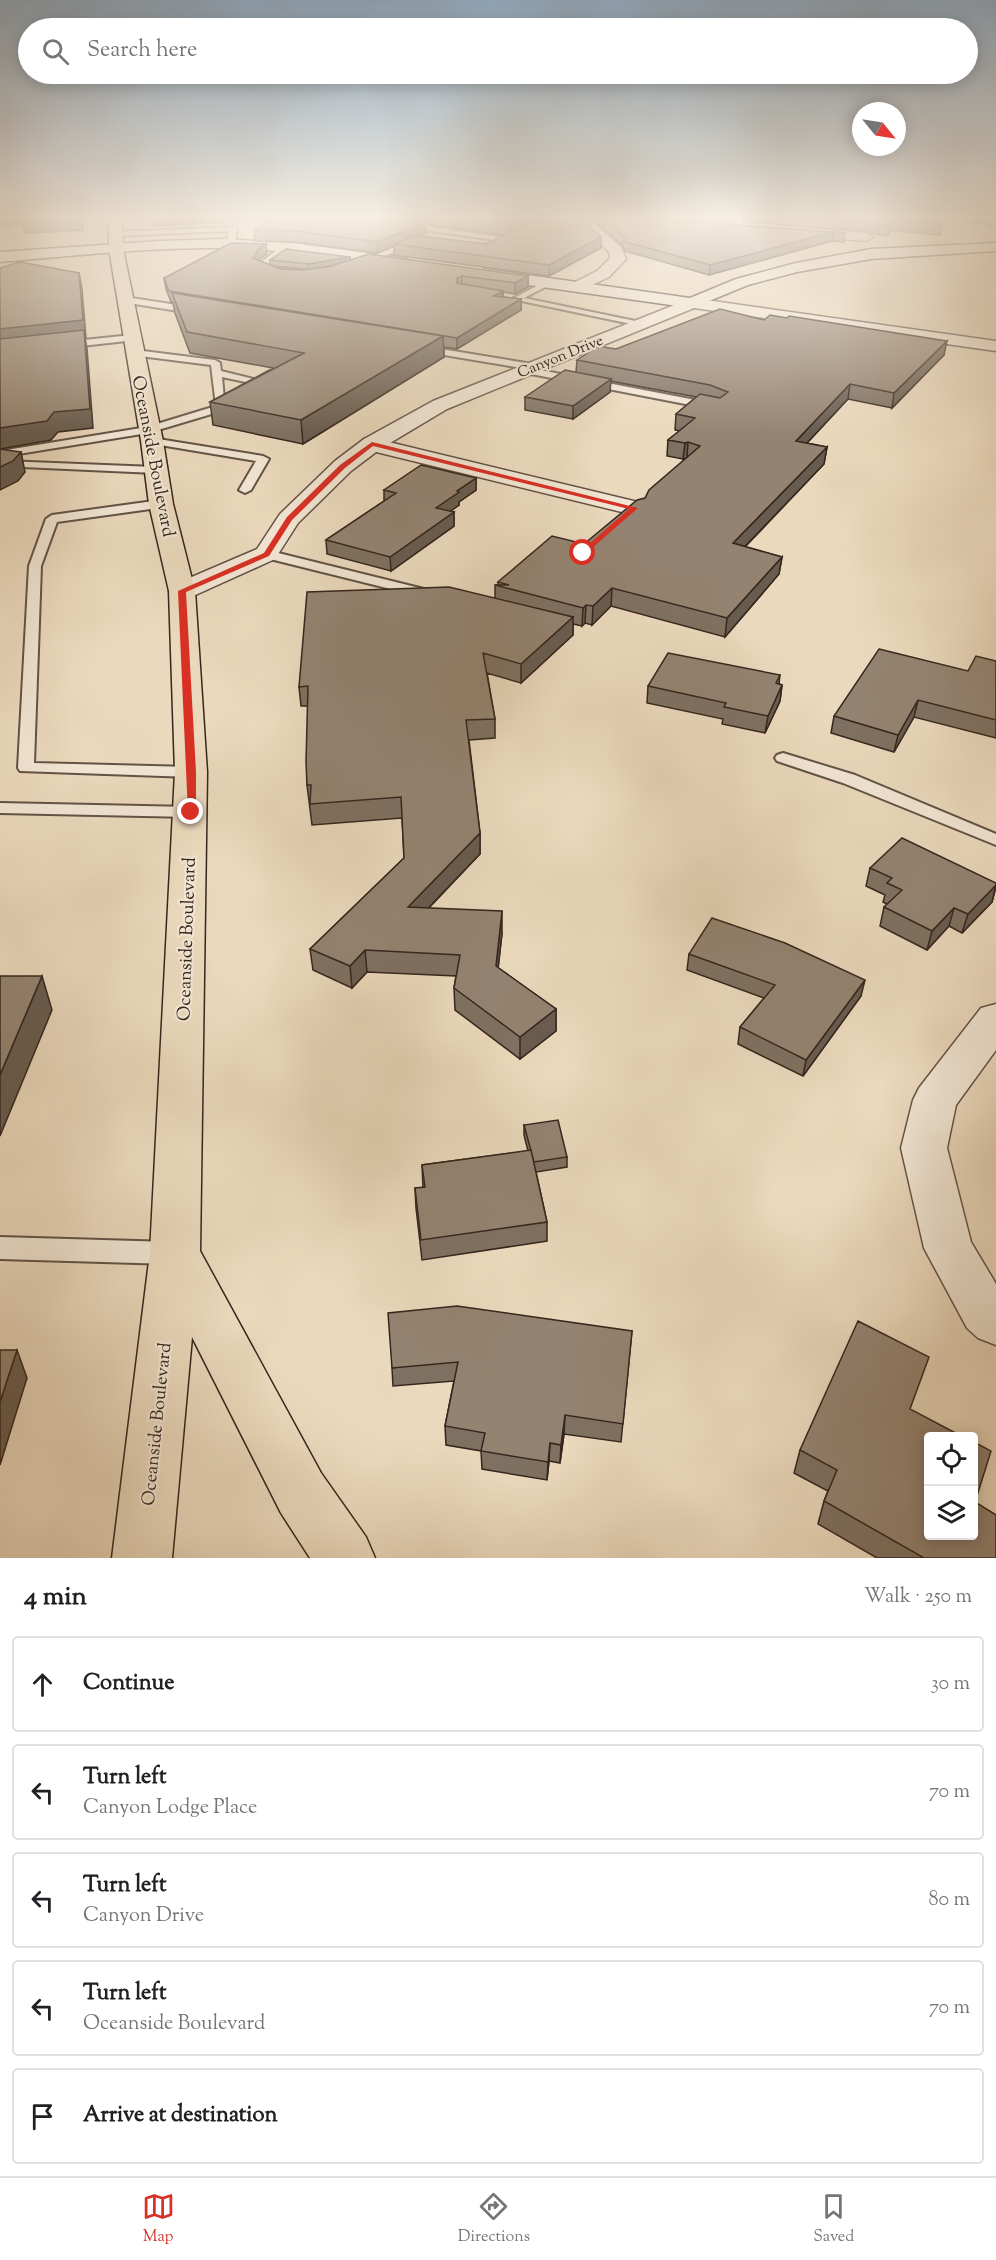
<!DOCTYPE html>
<meta charset="utf-8">
<style>
:root{--surface:#fff;--page:#f2f2f2;--text:#202124;--muted:#757577;--line:#e0e0e0;--accent:#d93025}
body{margin:0;font-family:"Sorts Mill Goudy",serif;background:var(--page);color:var(--text)}
.controls{position:absolute;right:18px;bottom:18px;display:grid;overflow:hidden;border-radius:6px;box-shadow:0 3px 15px #0003}
.controls button{width:54px;height:54px;display:grid;place-items:center;padding:0;border:0;border-bottom:2px solid var(--line);background:var(--surface);color:var(--text);font:30px sans-serif}
.compass{position:absolute;left:852px;top:102px;width:54px;height:54px;border-radius:50%;background:var(--surface);box-shadow:0 3px 15px #0003;rotate:120deg}
.stop{position:absolute;width:18px;height:18px;margin:-14px;border:4px solid #d93025;border-radius:50%;background:#fff}
.stop.end{background:#d93025;border-color:#fff;box-shadow:0 2px 6px #0008}
.list{margin:0;padding:0;list-style:none}
h2{display:flex;justify-content:space-between;align-items:center;height:78px;margin:0;padding:0 24px;font-size:26px}
h2 small{font-size:20px;font-weight:400;color:var(--muted)}
.list li{display:grid;grid-template-columns:39px 1fr auto;gap:18px;align-items:center;box-sizing:border-box;height:96px;margin:0 12px 12px;padding:0 12px;border:2px solid var(--line);border-radius:6px}
.list b{display:block;font-size:22px;white-space:nowrap}
.list p{margin:0;font-size:20px;white-space:nowrap;color:var(--muted)}
.list em{font-size:20px;font-style:normal;color:var(--muted)}
.icon{flex:none;width:33px;height:33px;fill:none;stroke:currentColor;stroke-width:2;stroke-linecap:round;stroke-linejoin:round}
.map{position:relative;flex:none;width:996px;height:1558px;overflow:hidden}
.search{position:absolute;background:var(--surface);box-shadow:0 3px 15px #0003;left:18px;right:18px;top:18px;height:66px;display:flex;align-items:center;gap:15px;box-sizing:border-box;padding:0 21px;border-radius:33px;color:var(--muted);font-size:22px}
.sheet{height:618px;background:var(--surface)}
nav{display:flex;justify-content:space-around;align-items:center;box-sizing:border-box;height:84px;border-top:2px solid var(--line);background:var(--surface);font-size:16px;color:var(--muted)}
nav a{display:grid;justify-items:center;gap:3px}
nav .on{color:var(--accent)}
.map>svg:first-child{display:block}
</style>
<div class="map">
<svg width="996" height="1558" viewBox="0 0 996 1558">
<rect width="100%" height="100%" fill="#ebd9bd"/>
<filter id="stains"><feTurbulence type="fractalNoise" baseFrequency=".00333" numOctaves="4"/><feColorMatrix values="0 0 0 0 .2 0 0 0 0 .09 0 0 0 0 .02 0 0 0 .5 -.17"/></filter>
<radialGradient id="worn" r=".72"><stop offset=".6" stop-color="#630" stop-opacity="0"/><stop offset="1" stop-color="#630" stop-opacity=".3"/></radialGradient>
<g fill="none" stroke-linecap="round" stroke-linejoin="round">
<path fill="#7d6d5d" fill-rule="evenodd" d="M8,217H14L0,228V223Z"/>
<defs>
<path id="service" d="M363,217L508,238L525,229L448,217H463L537,228L509,242L375,223Z
M738,217H744L741,227L737,229L733,227Z
M233,227L237,229L235,244L231,246L227,244L229,231L116,236L112,234L116,232Z
M411,240L418,242L363,265L356,263Z
M284,245L291,247L266,266L276,270V274L257,269V265Z
M546,281L550,283L549,285L524,298L645,323L641,326L512,299Z
M125,297L197,308L201,311L197,314L122,302V298Z
M132,335L135,336V340L64,348L59,345L64,342Z
M423,346L532,364L535,365V369L711,403L716,406L711,409L526,373L523,372L522,368L420,351L418,349Z
M135,350L215,360L220,363L221,371L279,385L274,388L222,377L225,410L148,433L0,457V451L147,427L216,406L211,365L132,355L130,353Z
M152,438L263,456L269,459L251,490L245,493L239,490L256,461L148,443L147,441Z
M4,461L155,467L161,470L155,473L0,466V462Z
M161,500L165,501V507L57,522L41,566L34,763L191,767L199,772L191,777L20,771L18,768L29,566L46,519L52,515Z
M266,550L432,591L434,594L427,598L262,557L260,554L262,551Z
M783,753L855,775L996,834V845L843,783L777,761L775,758L777,755Z
M0,803L191,807L197,808L200,812L197,816L191,817L0,813Z
M0,1237L171,1242L180,1245L183,1253L180,1261L171,1264L0,1259Z"/>
<path id="minor" d="M801,228L866,233L873,237L866,241L796,235L794,232Z
M372,438L642,503L646,508L642,513L634,515L364,449L361,444L364,439Z"/>
<path id="tertiary" d="M571,217H586L621,247L626,259L609,277L577,292L569,287L571,284L597,271L610,258L609,252Z
M692,298L996,341V351L694,308L447,409L380,449L351,471L298,523L275,559L191,597L182,599L173,597L169,591L173,585L257,549L280,514L335,461L364,439L433,401Z
M996,1004V1050L956,1105L947,1148L971,1242L996,1284V1345L978,1338L967,1328L924,1248L901,1148L913,1100L919,1088L981,1008Z"/>
<path id="secondary" d="M224,239L292,243L405,258L413,263L405,268C345,259 285,249 223,248C149,247 74,256 0,262V252L160,241Z
M996,243V251L871,259L797,272L748,285L692,308L485,279L477,274L485,269L690,298L736,279L796,263L871,249Z"/>
<path id="primary" d="M108,217H122L123,249L163,441L173,504L195,591L207,772L200,1251L321,1473L366,1537L375,1558H310L281,1513L192,1337L172,1558H112L150,1253L175,772L169,591L149,504L141,441L109,249Z"/>
</defs>
<use href="#service" stroke="#625346" stroke-width="4"/>
<use href="#minor" stroke="#625346" stroke-width="3"/>
<use href="#tertiary" stroke="#625346" stroke-width="3"/>
<use href="#secondary" stroke="#35261e" stroke-width="3"/>
<use href="#primary" stroke="#35261e" stroke-width="3"/>
<use href="#service" fill="#f2e6d4" fill-rule="evenodd"/>
<use href="#minor" fill="#f2e6d4" fill-rule="evenodd"/>
<use href="#tertiary" fill="#f2e6d4" fill-rule="evenodd"/>
<use href="#secondary" fill="#f2e6d4" fill-rule="evenodd"/>
<use href="#primary" fill="#ebd9bd" fill-rule="evenodd"/>
</g>
<path fill="#7f7161" stroke="#35261e" stroke-width="1.5" fill-rule="evenodd" d="M0,217H83V230L25,233L23,224H0Z
M152,217H578L601,237V248L549,276L394,255V246L377,253L297,242L255,241L254,230L274,219L153,226ZM518,223L527,224L518,229ZM425,224L505,235L486,244L418,236L426,233Z
M594,217H625L845,233L844,242L832,241L709,275L625,251L622,245L593,220Z
M674,217H737L734,221Z
M744,217H996V226L945,220L940,235L890,230L888,235H879L866,231L745,222Z
M267,254L260,258L258,261L270,265V260L350,257L351,260L528,276V287L515,294L503,292V297L521,299V310L457,349L444,347V357L303,444L213,425L210,402L273,368L190,353L175,313L173,303L171,302L166,289L164,278ZM273,266L305,269H280Z
M764,320L944,355L892,408L848,399L807,443L827,447L824,464L745,547L782,557L779,574L725,637L611,606L592,625L585,623L582,626L573,624V635L521,683L487,673L495,719V738L469,740L480,833V854L429,908L502,933L498,968L556,1009V1031L520,1059L455,1010L454,988L456,976L367,972L352,988L313,970L310,949L404,858L402,818L312,825L307,785L308,706H301L299,687L495,598V585H498V582L584,544L645,498L687,458L683,459L667,456L668,440L680,431L675,430L676,414L696,397L610,381V392L573,419L525,410V397L576,372L577,360L616,349Z
M476,478V490L459,502V505L450,511L454,512V526L391,571L327,554L326,540L384,501V490Z
M996,661V738L914,717L894,752L831,733L834,716Z
M780,675L779,684L782,685L780,701L765,733L722,724L723,719L647,703L648,686Z
M870,868L996,883V887L992,902L962,933L949,926L927,950L880,926L884,907L887,904L883,902L885,895L866,886Z
M689,954L861,996L803,1076L738,1044L740,1027L764,998L687,970Z
M524,1125L567,1157V1167L536,1172L547,1222V1241L422,1260L416,1208L415,1188H423L422,1165L528,1151L524,1135Z
M632,1331L621,1442L564,1434L560,1463L549,1461L547,1480L482,1469L481,1451L446,1445L445,1426L454,1381L393,1386L392,1368Z
M910,1409L975,1502L996,1558H877L818,1524L824,1501L828,1491L794,1473L800,1450Z"/>
<path fill="#685c4f" stroke="#35261e" stroke-width="1.5" d="M83,217V230L25,233L23,223Z
M152,217H296V218L153,226Z
M518,220V230L508,236V225Z
M425,223L426,233L397,245L394,244V246L377,253V242Z
M833,232L832,241L709,275L710,265Z
M601,237V248L549,276V265Z
M266,244L267,254L260,258L254,269L253,258L259,248Z
M350,257L351,262L308,270V264Z
M79,273L82,289L86,338H85L87,348L93,428L58,432L51,440L0,449V329Z
M462,276V287L457,289V278Z
M528,276V287L515,294V283Z
M503,291V302L494,296Z
M521,299V310L457,349V338Z
M443,336L444,357L303,444L301,420Z
M947,341L944,355L892,408L894,393Z
M611,379L610,392L573,419V406Z
M850,384L848,399L794,457L796,441Z
M688,442L687,458L683,459L685,443Z
M827,447L824,464L731,561L733,543Z
M21,452L25,472L18,481L0,490V467Z
M476,478V490L459,502V505L437,521L436,508L457,491Z
M454,512V526L391,571L390,557Z
M782,557L779,574L725,637L727,618Z
M612,588L611,606L592,625L593,606Z
M586,605L585,623L582,626L583,608Z
M573,617V635L521,683V664Z
M782,685L780,701L765,733L768,716Z
M918,700L914,717L894,752L898,735Z
M480,833V854L409,928L408,907Z
M996,885L992,902L962,933L968,914Z
M954,908L949,926L927,950L932,931Z
M502,911V933L496,988V966Z
M365,950L367,972L352,988L350,966Z
M42,976L52,1010L0,1136V1075Z
M865,980L861,996L803,1076L806,1060Z
M556,1009V1031L520,1059V1037Z
M17,1350L27,1378L0,1465V1402Z
M565,1415L564,1434L560,1463L561,1445Z
M550,1443L549,1461L547,1480L548,1462Z"/>
<path fill="#948371" stroke="#35261e" stroke-width="1.5" d="M24,217H81V220L23,223Z
M280,217H383L425,223L377,242L296,231L254,230Z
M443,217H495L518,220L508,225Z
M538,217H578L601,237L549,265L394,244L417,236L486,244L539,218Z
M599,217H625L845,233L833,232L710,265L626,242L623,236Z
M812,217H945L942,224L891,220L889,225H881L868,221Z
M231,243L266,244L259,248L253,258L280,269L302,270L328,267L369,254L528,276L515,283L462,276L457,278V283L503,291L494,296L521,299L457,338L169,291L164,278Z
M286,249L350,257L308,264L270,260Z
M20,262L79,273L83,320L0,329V268Z
M172,293L443,336L301,420L210,402L304,353L187,332Z
M720,309L764,320L770,315L787,318L789,316L947,341L894,393L850,384L796,441L827,447L733,543L782,557L727,618L612,588L593,606L586,605L583,608L495,585H509L498,582L552,536L584,544L637,500L645,498L649,490L700,446L688,442L685,443L668,440L695,418L676,414L700,394L720,398L728,392L710,385L577,360L598,346L616,349Z
M84,330L90,409L54,412L47,421L0,428V339Z
M565,370L611,379L573,406L525,397Z
M0,449L21,452L13,461L0,467Z
M421,465L476,478L457,491L459,492L436,508L454,512L390,557L326,540L396,493L384,490Z
M449,587L573,617L521,664L483,653L495,719L466,720L480,833L408,907L502,911L496,966L556,1009L520,1037L454,988L460,955L365,950L350,966L310,949L404,858L401,797L310,804L311,785H307L306,762L308,686L299,687L307,592Z
M879,649L968,671L976,656L996,661V720L918,700L898,735L834,716Z
M668,653L780,675L776,683L782,685L768,716L724,707L726,703L648,686Z
M902,838L996,883V885L968,914L954,908L932,931L884,907L902,890L887,883L892,878L870,868Z
M712,918L785,943L865,980L806,1060L740,1027L775,985L689,954Z
M0,976H42L0,1075Z
M558,1120L567,1157L534,1162L524,1125Z
M531,1150L547,1222L421,1240L415,1188L425,1187L422,1165Z
M457,1306L632,1331L623,1424L565,1415L561,1445L550,1443L548,1462L481,1451L485,1433L445,1426L458,1362L392,1368L388,1313Z
M858,1321L929,1357L910,1409L963,1437H928V1536H974V1442L991,1451L975,1502L996,1515V1558H924L824,1501L837,1470L800,1450Z
M0,1350H17L0,1402Z"/>
<linearGradient id="sky" x2="0" y2="1"><stop stop-color="#90aac1"/><stop offset="0.5" stop-color="#f6eee1"/><stop offset="1" stop-color="#f6eee1" stop-opacity="0"/></linearGradient>
<rect width="996" height="435" fill="url(#sky)"/>
<path fill="#d93025" d="M372,442L638,508L583,556L579,553L580,552L629,509L373,446L345,468L292,520L269,556L186,592L196,772V812L188,814L178,591L264,553L287,517L340,465Z"/>
<g text-anchor="middle" stroke-width="4.5" stroke-linejoin="round" paint-order="stroke">
<g font-size="15" fill="#35261e" stroke="#f2e6d4">
<text transform="translate(560 356) rotate(-22)" y="5">Canyon Drive</text>
</g>
<g font-size="18" fill="#35261e" stroke="#f2e6d4">
<text transform="translate(154 456) rotate(79)" y="6">Oceanside Boulevard</text>
<text transform="translate(186 939) rotate(-88)" y="6">Oceanside Boulevard</text>
<text transform="translate(156 1424) rotate(-84)" y="6">Oceanside Boulevard</text>
</g>
</g>
<rect width="100%" height="100%" filter="url(#stains)"/>
<rect width="100%" height="100%" fill="url(#worn)"/>
</svg>
<div class="controls">
<button><svg class="icon" aria-label="locate" viewBox="0 0 24 24"><circle cx="12" cy="12" r="6"/><path d="M12 2v4M12 18v4M2 12h4M18 12h4"/></svg></button>
<button><svg class="icon" aria-label="layers" viewBox="0 0 24 24"><path d="M12 4l9 5-9 5-9-5zM3 14l9 5 9-5"/></svg></button>
</div>
<svg class="compass" viewBox="-18 -18 36 36"><path d="M0-13l5 13h-10z" fill="#e53935"/><path d="M0 13l5-13h-10z" fill="#757577"/></svg>
<div class="stop" style="left:583px;top:553px"></div>
<div class="stop end" style="left:191px;top:812px"></div>
<div class="search"><svg class="icon" aria-label="search" viewBox="0 0 24 24"><circle cx="10" cy="10" r="6"/><path d="M15 15l6 6"/></svg>Search here</div>
</div>
<section class="sheet">
<h2>4 min<small>Walk · 250 m</small></h2>
<ul class="list">
<li><svg class="icon" aria-label="ahead" viewBox="0 0 24 24"><path d="M12 20V5M6 11l6-6 6 6"/></svg><div><b>Continue</b></div><em>30 m</em></li>
<li><svg class="icon" aria-label="left" viewBox="0 0 24 24"><path d="M17 20v-9H6M10 6l-5 5 5 5"/></svg><div><b>Turn left</b><p>Canyon Lodge Place</p></div><em>70 m</em></li>
<li><svg class="icon" aria-label="left" viewBox="0 0 24 24"><path d="M17 20v-9H6M10 6l-5 5 5 5"/></svg><div><b>Turn left</b><p>Canyon Drive</p></div><em>80 m</em></li>
<li><svg class="icon" aria-label="left" viewBox="0 0 24 24"><path d="M17 20v-9H6M10 6l-5 5 5 5"/></svg><div><b>Turn left</b><p>Oceanside Boulevard</p></div><em>70 m</em></li>
<li><svg class="icon" aria-label="arrive" viewBox="0 0 24 24"><path d="M6 21V4h12l-3 4 3 4H6"/></svg><div><b>Arrive at destination</b></div></li>
</ul>
</section>
<nav>
<a class="on"><svg class="icon" aria-label="map" viewBox="0 0 24 24"><path d="M3 6l6-2 6 2 6-2v14l-6 2-6-2-6 2zM9 4v14M15 6v14"/></svg>Map</a>
<a><svg class="icon" aria-label="directions" viewBox="0 0 24 24"><path d="M12 3l9 9-9 9-9-9zM9 14v-3h6M13 9l2 2-2 2"/></svg>Directions</a>
<a><svg class="icon" aria-label="saved" viewBox="0 0 24 24"><path d="M7 4h10v16l-5-4-5 4z"/></svg>Saved</a>
</nav>
